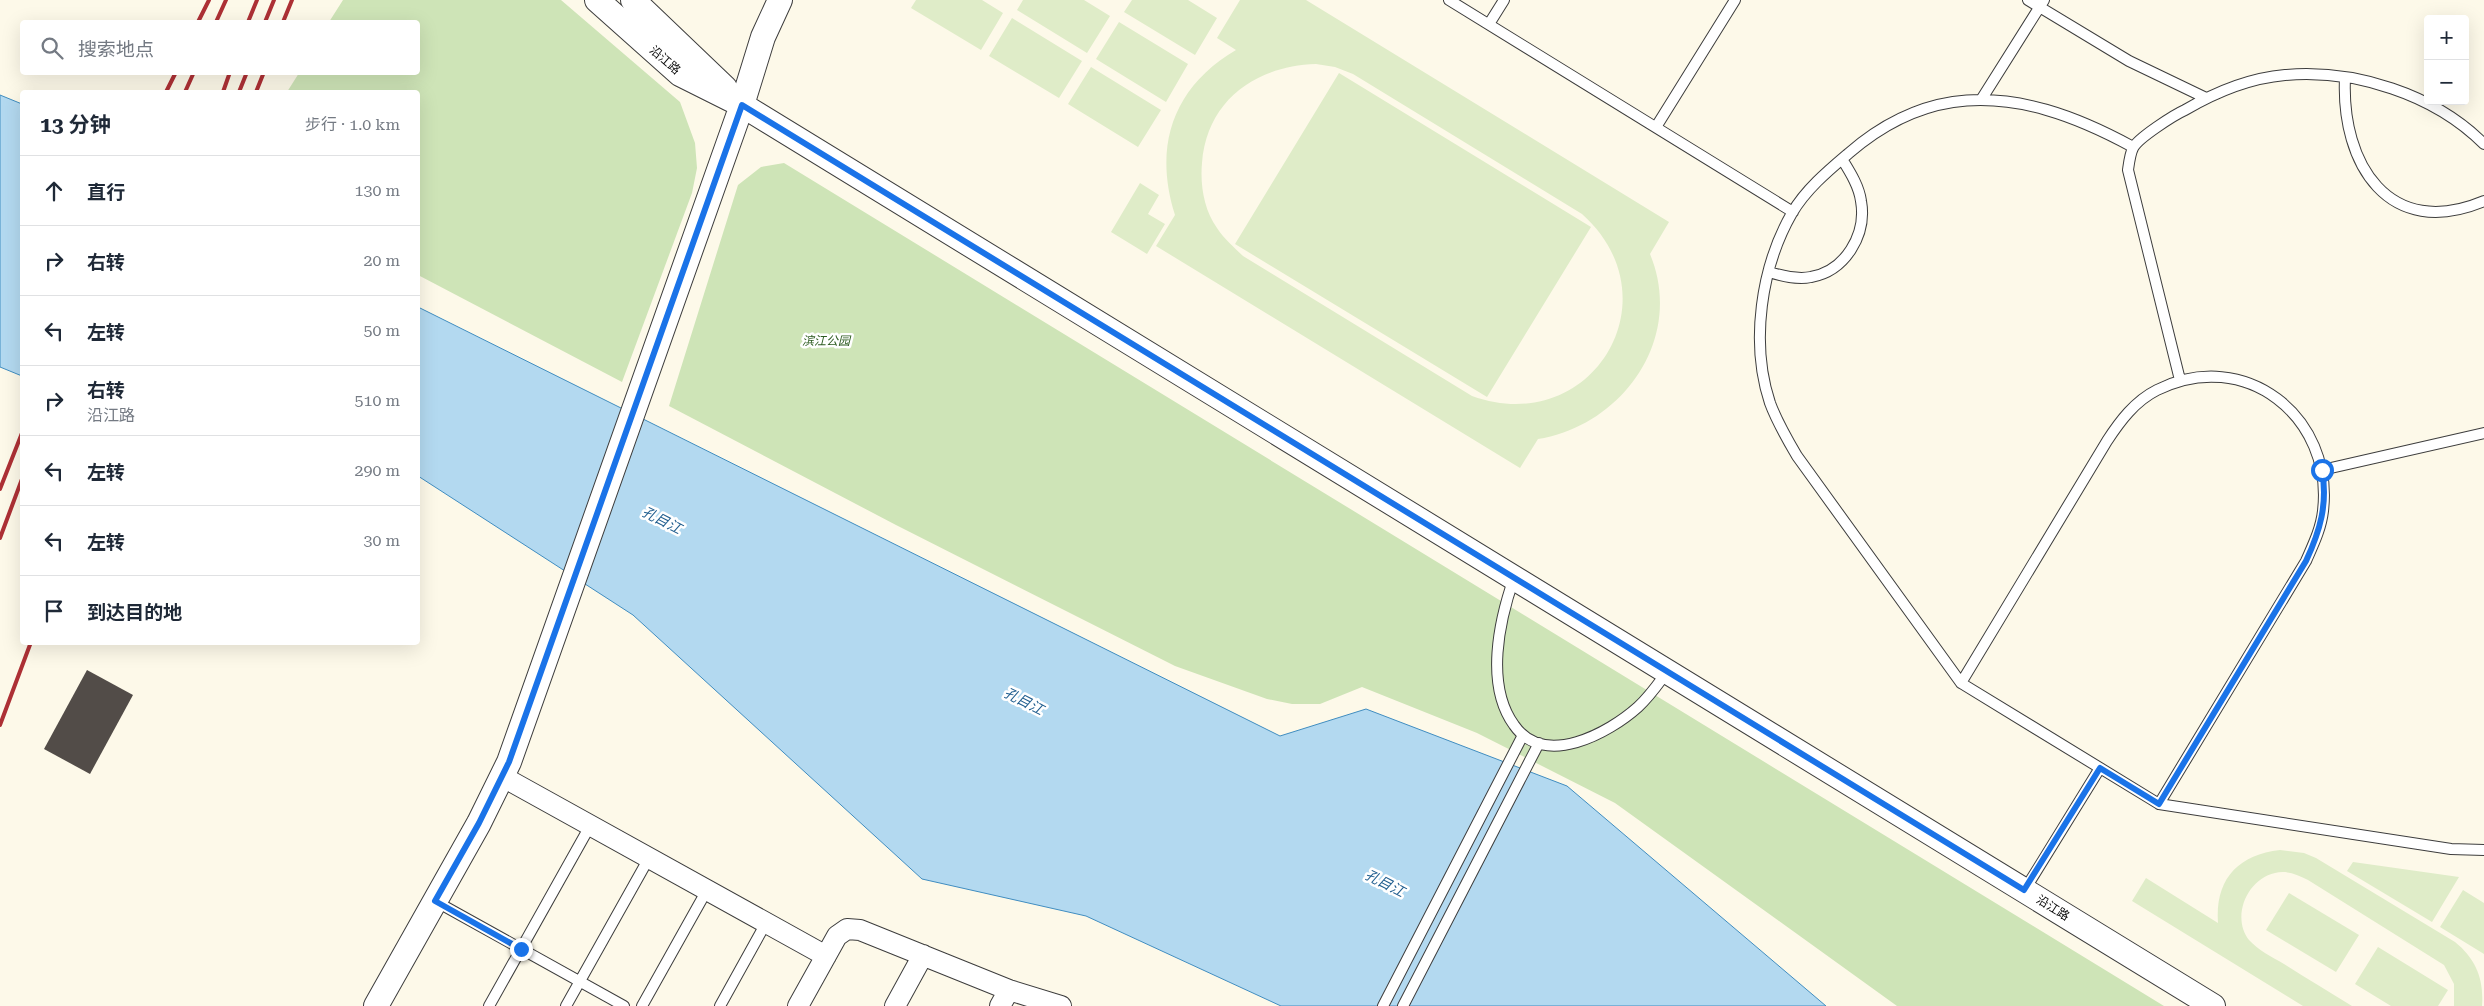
<!DOCTYPE html>
<html lang="zh">
<meta charset="utf-8">
<style>
:root{--surface:#fff;--page:#f2f2f3;--text:#1f2937;--muted:#747a83;--line:#e0e1e3}
body{margin:0;font-family:"Roboto Serif","Noto Sans SC",serif;background:var(--page);color:var(--text)}
.controls{position:absolute;right:15px;top:15px;display:grid;overflow:hidden;border-radius:5px;box-shadow:0 5px 20px #0002}
.controls button{width:45px;height:45px;display:grid;place-items:center;padding:0;border:0;border-bottom:1px solid var(--line);background:var(--surface);color:var(--text);font:25px sans-serif}
.stop{position:absolute;width:15px;height:15px;margin:-11px;border:4px solid #1a73e8;border-radius:50%;background:#fff}
.stop.end{background:#1a73e8;border-color:#fff;box-shadow:0 1px 5px #0008}
.list{margin:0;padding:0;list-style:none}
h2{display:flex;justify-content:space-between;align-items:center;height:65px;margin:0;padding:0 20px;font-size:21px}
h2 small{font-size:16px;font-weight:400;color:var(--muted)}
.list li{display:grid;grid-template-columns:32px 1fr auto;gap:15px;align-items:center;box-sizing:border-box;height:70px;padding:0 20px;border-top:1px solid var(--line)}
.list b{display:block;font-size:19px;white-space:nowrap}
.list p{margin:0;font-size:16px;white-space:nowrap;color:var(--muted)}
.list em{font-size:16px;font-style:normal;color:var(--muted)}
.icon{flex:none;width:28px;height:28px;fill:none;stroke:currentColor;stroke-width:2;stroke-linecap:round;stroke-linejoin:round}
.map{position:relative;flex:none;width:2484px;height:1006px;overflow:hidden}
.search{position:absolute;background:var(--surface);box-shadow:0 5px 20px #0002;left:20px;top:20px;width:400px;height:55px;display:flex;align-items:center;gap:12px;box-sizing:border-box;padding:0 18px;border-radius:5px;color:var(--muted);font-size:19px}
.panel{position:absolute;background:var(--surface);box-shadow:0 5px 20px #0002;left:20px;top:90px;width:400px;height:555px;border-radius:5px}
.map>svg:first-child{display:block}
</style>
<div class="map">
<svg width="2484" height="1006" viewBox="0 0 2484 1006">
<rect width="100%" height="100%" fill="#fdf9e9"/>
<path fill="#cee4b7" d="M343,0H561L680,102L695,143L697,168L692,193L622,382L418,275V92H287L299,73L418,72V22H329Z
M784,163L2164,1006H1897L1615,803L1477,733L1362,687L1320,704H1292L1267,699L1175,666L896,525L669,406L738,185L761,167Z"/>
<path fill="#dfecc8" fill-rule="evenodd" d="M916,0H982L1003,13L981,50L911,8Z
M1023,0H1084L1110,16L1087,53L1017,10Z
M1132,0H1188L1217,18L1195,55L1124,12Z
M1240,0H1306L1669,222L1650,254C1685,338 1623,425 1538,439L1520,468L1156,246L1175,215C1153,146 1173,87 1236,50L1217,38ZM1316,64L1335,67L1353,74L1582,214C1677,299 1591,439 1472,396L1243,256C1234,247 1224,239 1217,228C1204,210 1200,185 1202,163C1207,100 1256,66 1316,64Z
M1012,18L1082,61L1059,98L989,56Z
M1119,22L1188,64L1166,102L1096,59Z
M1091,67L1161,110L1138,147L1068,104Z
M1339,73L1591,227L1487,397L1235,244Z
M1140,183L1159,195L1148,214L1165,224L1147,254L1111,232Z
M2280,850L2304,853L2316,858L2455,942C2476,959 2484,979 2482,1006H2454V984L2444,965L2308,880C2298,875 2287,870 2275,873C2247,879 2231,917 2249,940C2258,950 2272,957 2284,964C2306,978 2329,992 2352,1006H2303L2132,901L2146,878L2218,923C2215,880 2237,855 2280,850Z
M2353,862L2459,877L2432,922L2347,871Z
M2463,890L2484,903V954L2440,927Z
M2289,893L2359,935L2336,972L2266,930Z
M2378,947L2448,990L2438,1006H2391L2355,984Z"/>
<path fill="#b3d9f0" stroke="#408dc0" d="M0,95L22,104V376L0,367Z
M418,307L1280,736L1366,709L1567,786L1826,1006H1281L1086,916L922,879L633,615L418,476Z"/>
<path fill="#524c48" d="M87,670L133,695L90,774L44,749Z"/>
<g fill="none" stroke-linecap="round" stroke-linejoin="round">
<defs>
<path id="service" d="M1449,0L1793,212
M2028,0L2129,61L2206,98
M1489,24L1504,0
M2345,78C2341,164 2389,241 2484,201
M1981,100L2044,0
M1656,127L1735,0
M2133,147C2078,117 2017,93 1953,102C1914,108 1879,127 1849,153C1829,170 1806,189 1792,213C1761,267 1750,343 1770,403C1777,422 1787,439 1797,456L1961,683L2159,804L2451,849L2484,850
M1769,272C1782,276 1797,280 1811,277C1845,271 1867,235 1861,201C1859,186 1850,172 1842,159
M2180,380L2128,170C2129,163 2130,154 2133,148C2138,138 2174,115 2185,110C2214,93 2250,78 2285,75C2355,69 2434,94 2484,144
M2322,470L2484,433
M1514,578C1499,621 1485,685 1514,725C1544,769 1609,733 1638,707C1650,696 1658,684 1667,672
M1961,683L2107,441C2120,421 2135,401 2157,390C2245,346 2334,417 2323,511C2321,529 2313,545 2306,561L2159,804
M2024,891L2100,768
M435,901L624,1006
M489,1006L590,826
M566,1006L649,858
M642,1006L707,890
M720,1006L766,923
M1383,1006L1523,735
M1403,1006L1539,743"/>
<path id="minor" d="M503,777L826,956
M798,1006L837,936L847,929L860,930L1009,990L1061,1006
M895,1006L923,955
M1000,1006L1009,990"/>
<path id="tertiary" d="M597,0L680,74L742,105L2213,1006
M633,0L725,88
M376,1006L479,823L509,762L742,105L763,37L780,0"/>
</defs>
<use href="#service" stroke="#3d3d3d" stroke-width="12"/>
<use href="#minor" stroke="#3d3d3d" stroke-width="22"/>
<use href="#tertiary" stroke="#3d3d3d" stroke-width="26"/>
<use href="#service" stroke="#fff" stroke-width="10"/>
<use href="#minor" stroke="#fff" stroke-width="20"/>
<use href="#tertiary" stroke="#fff" stroke-width="24"/>
<path stroke="#ad3035" stroke-width="4" d="M198,22L209,0
M216,22L226,0
M248,22L257,0
M265,22L274,0
M283,22L292,0
M166,92L176,72
M185,92L194,72
M223,92L230,72
M239,92L247,72
M256,92L264,72
M0,489L22,433
M0,538L22,479
M0,725L31,642"/>
</g>
<g fill="none" stroke-linecap="round" stroke-linejoin="round">
<path stroke="#1a73e8" stroke-width="6" d="M521,949L435,901L479,823L509,762L742,105L2024,890L2100,768L2159,804L2306,561C2320,531 2328,504 2322,470"/>
</g>
<g text-anchor="middle" stroke-width="5" stroke-linejoin="round" paint-order="stroke">
<g font-size="12" fill="#0a0a0a" stroke="#fff">
<text transform="translate(665 60) rotate(41)" y="4">沿江路</text>
<text transform="translate(2053 908) rotate(32)" y="4">沿江路</text>
</g>
<g font-size="12" font-style="italic" fill="#2d5b21" stroke="#fff">
<text x="826" y="345">滨江公园</text>
</g>
<g font-size="14" font-style="italic" fill="#205e8f" stroke="#fff">
<text transform="translate(662 520) rotate(27)" y="5">孔目江</text>
<text transform="translate(1024 701) rotate(27)" y="5">孔目江</text>
<text transform="translate(1385 883) rotate(27)" y="5">孔目江</text>
</g>
</g>
</svg>
<div class="controls">
<button>+</button>
<button>−</button>
</div>
<div class="stop" style="left:2322px;top:470px"></div>
<div class="stop end" style="left:521px;top:949px"></div>
<div class="search"><svg class="icon" aria-label="search" viewBox="0 0 24 24"><circle cx="10" cy="10" r="6"/><path d="M15 15l6 6"/></svg>搜索地点</div>
<section class="panel">
<h2>13 分钟<small>步行 · 1.0 km</small></h2>
<ul class="list">
<li><svg class="icon" aria-label="ahead" viewBox="0 0 24 24"><path d="M12 20V5M6 11l6-6 6 6"/></svg><div><b>直行</b></div><em>130 m</em></li>
<li><svg class="icon" aria-label="right" viewBox="0 0 24 24"><path d="M7 20v-9h11M14 6l5 5-5 5"/></svg><div><b>右转</b></div><em>20 m</em></li>
<li><svg class="icon" aria-label="left" viewBox="0 0 24 24"><path d="M17 20v-9H6M10 6l-5 5 5 5"/></svg><div><b>左转</b></div><em>50 m</em></li>
<li><svg class="icon" aria-label="right" viewBox="0 0 24 24"><path d="M7 20v-9h11M14 6l5 5-5 5"/></svg><div><b>右转</b><p>沿江路</p></div><em>510 m</em></li>
<li><svg class="icon" aria-label="left" viewBox="0 0 24 24"><path d="M17 20v-9H6M10 6l-5 5 5 5"/></svg><div><b>左转</b></div><em>290 m</em></li>
<li><svg class="icon" aria-label="left" viewBox="0 0 24 24"><path d="M17 20v-9H6M10 6l-5 5 5 5"/></svg><div><b>左转</b></div><em>30 m</em></li>
<li><svg class="icon" aria-label="arrive" viewBox="0 0 24 24"><path d="M6 21V4h12l-3 4 3 4H6"/></svg><div><b>到达目的地</b></div></li>
</ul>
</section>
</div>
